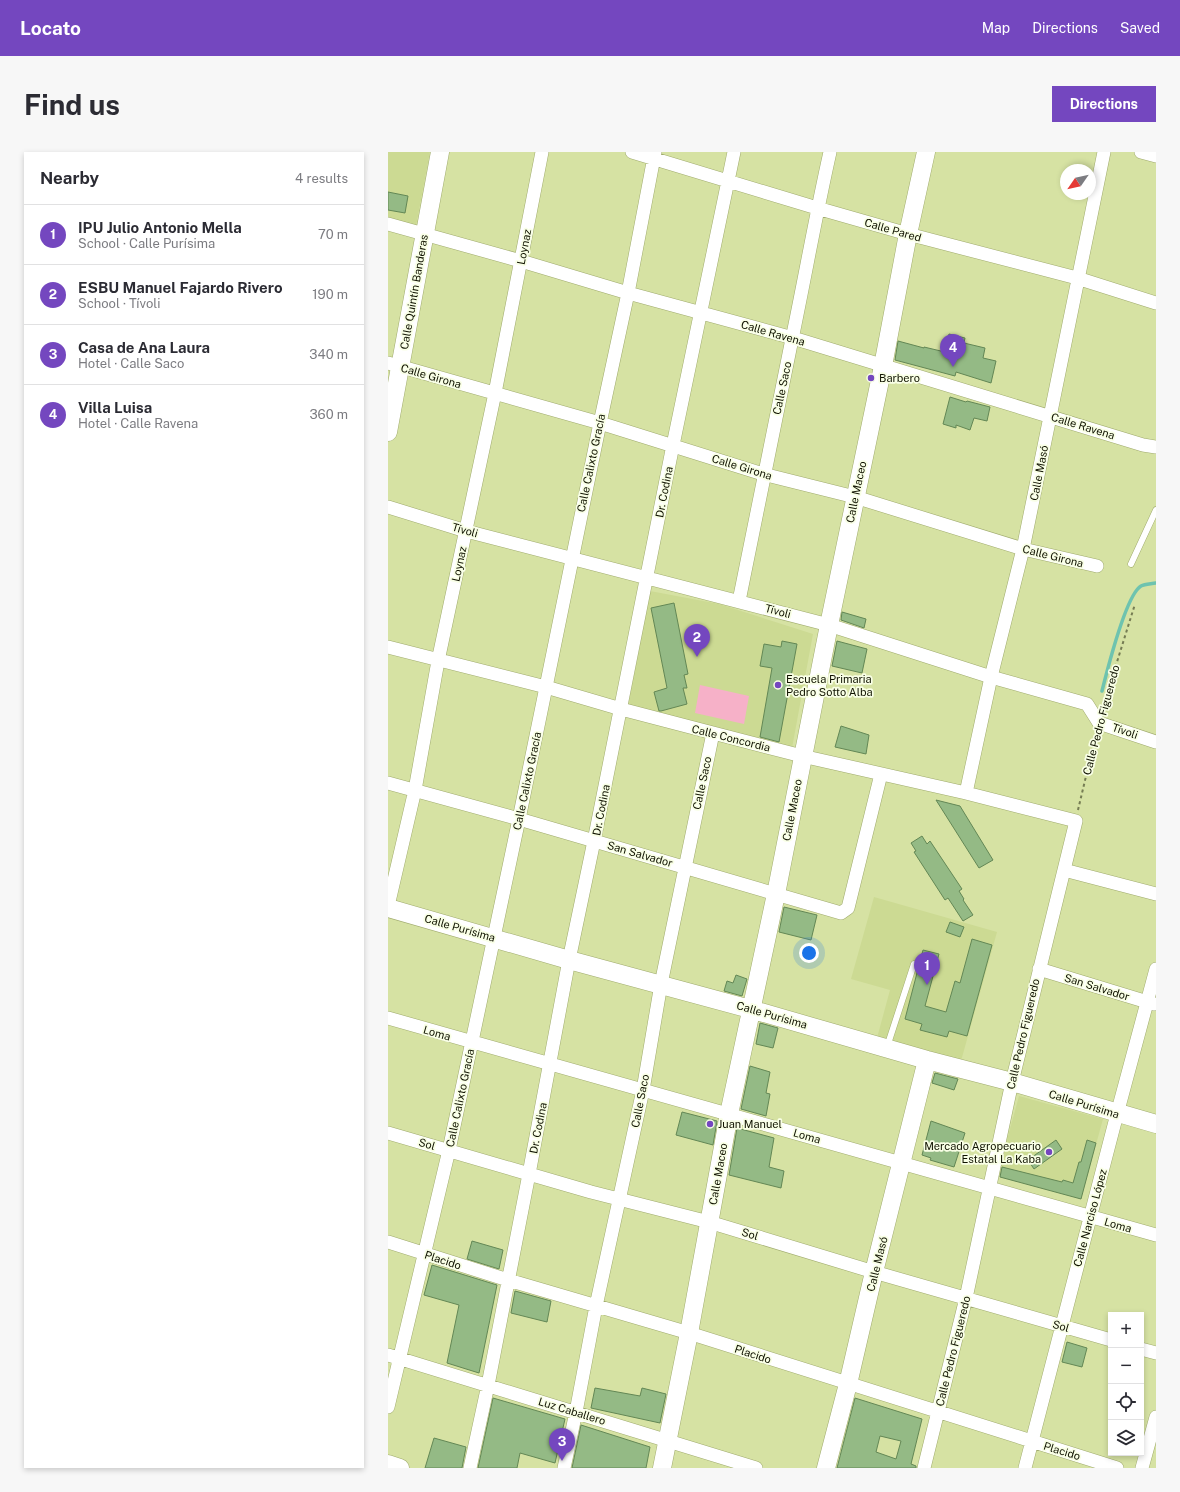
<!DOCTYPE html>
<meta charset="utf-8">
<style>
:root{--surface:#fff;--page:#f7f7f7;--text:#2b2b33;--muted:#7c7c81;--line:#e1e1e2;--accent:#7447bf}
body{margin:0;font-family:"Public Sans",sans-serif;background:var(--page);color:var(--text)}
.controls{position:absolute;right:12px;bottom:12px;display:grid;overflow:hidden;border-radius:0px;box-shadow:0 2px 6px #0003}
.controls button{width:36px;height:36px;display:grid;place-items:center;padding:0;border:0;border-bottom:1px solid var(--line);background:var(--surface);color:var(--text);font:20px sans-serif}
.compass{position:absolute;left:672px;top:12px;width:36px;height:36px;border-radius:50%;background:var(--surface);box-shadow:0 2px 6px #0003;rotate:236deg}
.you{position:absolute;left:421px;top:801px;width:14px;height:14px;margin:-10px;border:3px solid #fff;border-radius:50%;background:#1a73e8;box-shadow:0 0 0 6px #1a73e833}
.badge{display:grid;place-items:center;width:26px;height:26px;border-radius:50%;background:var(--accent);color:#fff;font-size:13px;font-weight:700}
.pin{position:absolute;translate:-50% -33px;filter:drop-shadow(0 1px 2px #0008)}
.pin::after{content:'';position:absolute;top:21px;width:14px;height:12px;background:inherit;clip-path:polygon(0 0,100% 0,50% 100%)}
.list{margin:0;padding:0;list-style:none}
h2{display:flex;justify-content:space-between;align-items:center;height:52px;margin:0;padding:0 16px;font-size:17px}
h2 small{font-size:13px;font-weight:400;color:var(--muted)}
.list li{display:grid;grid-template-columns:26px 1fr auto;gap:12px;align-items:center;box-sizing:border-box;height:60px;padding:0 16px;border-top:1px solid var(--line)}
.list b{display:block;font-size:15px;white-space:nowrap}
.list p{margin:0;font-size:13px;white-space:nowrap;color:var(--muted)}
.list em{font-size:13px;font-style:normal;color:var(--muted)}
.icon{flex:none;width:22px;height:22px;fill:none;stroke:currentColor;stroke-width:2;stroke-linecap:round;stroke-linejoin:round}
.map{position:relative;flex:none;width:768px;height:1316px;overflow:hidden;border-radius:0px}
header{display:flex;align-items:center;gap:24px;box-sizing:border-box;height:56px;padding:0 20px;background:var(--accent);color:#fff}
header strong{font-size:19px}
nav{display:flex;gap:22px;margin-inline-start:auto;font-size:14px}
.intro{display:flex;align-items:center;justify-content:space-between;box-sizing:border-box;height:96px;padding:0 24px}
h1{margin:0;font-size:28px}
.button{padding:10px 18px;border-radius:0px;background:var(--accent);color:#fff;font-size:14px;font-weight:700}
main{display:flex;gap:24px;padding:0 24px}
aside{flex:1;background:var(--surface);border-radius:0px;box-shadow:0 2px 6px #0003}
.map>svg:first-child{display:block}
</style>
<header>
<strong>Locato</strong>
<nav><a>Map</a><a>Directions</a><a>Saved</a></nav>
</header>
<div class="intro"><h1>Find us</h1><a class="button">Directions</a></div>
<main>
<aside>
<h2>Nearby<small>4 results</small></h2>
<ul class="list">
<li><span class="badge">1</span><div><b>IPU Julio Antonio Mella</b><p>School · Calle Purísima</p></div><em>70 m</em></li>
<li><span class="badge">2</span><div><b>ESBU Manuel Fajardo Rivero</b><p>School · Tívoli</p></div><em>190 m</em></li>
<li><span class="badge">3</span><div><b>Casa de Ana Laura</b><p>Hotel · Calle Saco</p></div><em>340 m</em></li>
<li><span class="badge">4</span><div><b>Villa Luisa</b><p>Hotel · Calle Ravena</p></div><em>360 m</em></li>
</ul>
</aside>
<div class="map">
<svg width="768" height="1316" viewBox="0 0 768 1316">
<rect width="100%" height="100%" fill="#d6e2a3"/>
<path fill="#ccda93" d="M0,0H42L28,74L0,66Z
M262,439L331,452L425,482L404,596L240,555Z
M486,745L609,780L573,909L489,886L502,838L463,827Z
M631,944L715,967L693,1047L609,1024Z"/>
<path fill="#f6b1c8" d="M312,533L361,544L356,572L307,561Z"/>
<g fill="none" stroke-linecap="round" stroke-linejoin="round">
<path stroke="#6ec3af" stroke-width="3.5" d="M714,539C719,519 738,443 753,434C757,432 764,432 768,431"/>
</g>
<path fill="#94ba85" stroke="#638755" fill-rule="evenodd" d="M0,40L20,44L17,61L0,58Z
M561,182L577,186L576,191L597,196L595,206L608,209L603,231L568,220L567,224L507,208L510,189L536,196V195L557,200Z
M562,245L578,250L579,249L602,255L599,269L586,266L582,278L568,273V276L555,272Z
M286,451L300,522L296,523L299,536H295L299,552L273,559H271L266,540L279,536L263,456Z
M454,460L478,467L476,476L453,468Z
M394,489L409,492L391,590L372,585L384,516L372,514L376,492L393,495Z
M449,489L479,497L474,521L444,514Z
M453,574L481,583L478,602L447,595Z
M548,648L572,654L605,708L591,716Z
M534,684L539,692L542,689L574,737L571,739L576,747L575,748L585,763L575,769L560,746L557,748L526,700L528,699L523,691Z
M396,755L429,763L423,788L391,780Z
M562,770L576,775L572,785L558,780Z
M584,787L604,793L579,884L561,879L559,885L532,878L534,872L517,867L535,798L551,802L537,854L558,860L567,829L572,831Z
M348,823L359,827L354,844L336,839L339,829L345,831Z
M372,871L390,876L385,896L368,892Z
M362,914L382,920L378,941L382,942L378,964L353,957Z
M547,921L570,927L566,938L544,931Z
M294,960L329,969L325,993L288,983Z
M543,969L577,981L566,1015L542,1008L543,1006L534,1003Z
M349,976L386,986L381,1015L396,1019L393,1036L341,1023Z
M668,988L674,997L646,1017L640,1008Z
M699,988L708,991L693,1047L612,1025L614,1015L674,1030L675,1028L685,1031L691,1010H693Z
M84,1089L115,1098L111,1117L79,1107Z
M44,1113L109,1133L91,1221L59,1211L71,1153L36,1143Z
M127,1139L163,1149L159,1170L123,1161Z
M679,1190L699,1196L694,1215L674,1210Z
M207,1236L252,1244L254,1236L278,1242L272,1271L203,1256Z
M105,1246L177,1267L167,1311L132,1301L129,1316H90Z
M467,1246L534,1267L523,1312L528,1314V1316H449ZM492,1284L513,1289L508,1307L488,1300Z
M193,1273L262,1295L258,1316H184Z
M46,1286L78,1295L74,1316H37Z"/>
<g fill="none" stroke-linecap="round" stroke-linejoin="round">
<defs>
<path id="lane" d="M743,412L768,358
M499,895L526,812"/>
<path id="street" d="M244,0L429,56L520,82L689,126L768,151
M753,0L768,4
M0,72L133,109L240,141L405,186L755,293L768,295
M0,211L212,271L375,322L467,345L635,397L709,414
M0,355L78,379L441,473L603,525L699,552L711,571L768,590
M351,449C368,361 386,274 404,187C417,125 428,62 442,0
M0,495L158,535L233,557L325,581L414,604L578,641L688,669L624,930L578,1146L536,1316
M0,631L131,667L453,761L460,756L493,622
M578,641L603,525L635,397L716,0
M676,718L768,742
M0,754L27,638L50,509L107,241L154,0
M651,817L766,852
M0,866L768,1083
M0,981L203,1040L321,1070L486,1120L723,1188
M0,1090L120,1128L301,1181L729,1316
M753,1197L768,1201
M0,1203L368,1316
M0,1255L61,998L131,667L212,271L240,141L267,0
M82,1316L100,1233L141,1022L181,808L206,689L285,293L346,0
M176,1316L188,1260L208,1154L255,938L273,832L325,581
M637,1316L729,962L768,817
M754,1316L768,1265"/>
<path id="secondary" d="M0,280L52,0
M0,756L181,808L362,857L539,908L624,930L768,972
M0,1312L12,1316
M274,1316L301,1181L341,962L388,742L441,473L495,214L520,82L538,0
M438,1316L460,1232L486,1120L539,908"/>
</defs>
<use href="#lane" stroke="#a0ab6e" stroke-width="7"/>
<use href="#street" stroke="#a0ab6e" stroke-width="14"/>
<use href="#secondary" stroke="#a0ab6e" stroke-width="19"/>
<path stroke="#757c53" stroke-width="2" stroke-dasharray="3 3" stroke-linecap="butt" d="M715,555L747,452
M690,658L708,582"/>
<use href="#lane" stroke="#fff" stroke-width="6"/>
<use href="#street" stroke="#fff" stroke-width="13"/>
<use href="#secondary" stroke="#fff" stroke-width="18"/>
</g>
<g fill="#7447bf" stroke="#f9ffe6" stroke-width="1.5">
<circle cx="483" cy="226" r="4"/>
<circle cx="390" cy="533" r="4"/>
<circle cx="322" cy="972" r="4"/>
<circle cx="661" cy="1000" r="4"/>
</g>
<g text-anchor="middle" stroke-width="3.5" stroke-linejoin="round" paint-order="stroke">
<g font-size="11" fill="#101300" stroke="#f9ffe6">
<text transform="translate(505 78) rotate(16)" y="4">Calle Pared</text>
<text transform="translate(136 95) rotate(-79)" y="4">Loynaz</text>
<text transform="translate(26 140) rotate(-80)" y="4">Calle Quintín Banderas</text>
<text transform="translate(385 181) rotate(16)" y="4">Calle Ravena</text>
<text transform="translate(43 224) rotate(16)" y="4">Calle Girona</text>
<text transform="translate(394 236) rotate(-78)" y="4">Calle Saco</text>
<text transform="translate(695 274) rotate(17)" y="4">Calle Ravena</text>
<text transform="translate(203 311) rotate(-78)" y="4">Calle Calixto Gracía</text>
<text transform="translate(354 315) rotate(17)" y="4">Calle Girona</text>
<text transform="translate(651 321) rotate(-79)" y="4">Calle Masó</text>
<text transform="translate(276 340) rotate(-79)" y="4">Dr. Codina</text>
<text transform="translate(468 340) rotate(-78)" y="4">Calle Maceo</text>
<text transform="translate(77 378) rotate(16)" y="4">Tívoli</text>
<text transform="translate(665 404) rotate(14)" y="4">Calle Girona</text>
<text transform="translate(71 412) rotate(-78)" y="4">Loynaz</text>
<text transform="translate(390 459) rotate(15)" y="4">Tívoli</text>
<text transform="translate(713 568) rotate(-75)" y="4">Calle Pedro Figueredo</text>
<text transform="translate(737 579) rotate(19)" y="4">Tívoli</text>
<text transform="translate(343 586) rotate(14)" y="4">Calle Concordia</text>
<text transform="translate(139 629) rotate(-78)" y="4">Calle Calixto Gracía</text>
<text transform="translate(314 631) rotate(-78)" y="4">Calle Saco</text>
<text transform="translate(213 658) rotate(-79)" y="4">Dr. Codina</text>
<text transform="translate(404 658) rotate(-79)" y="4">Calle Maceo</text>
<text transform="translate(252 702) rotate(16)" y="4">San Salvador</text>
<text transform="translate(72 776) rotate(16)" y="4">Calle Purísima</text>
<text transform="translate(709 835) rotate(17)" y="4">San Salvador</text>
<text transform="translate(384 863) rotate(16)" y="4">Calle Purísima</text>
<text transform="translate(49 881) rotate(16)" y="4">Loma</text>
<text transform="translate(635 882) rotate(-77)" y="4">Calle Pedro Figueredo</text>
<text transform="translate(72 946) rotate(-78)" y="4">Calle Calixto Gracía</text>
<text transform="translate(252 949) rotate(-79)" y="4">Calle Saco</text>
<text transform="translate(696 952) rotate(17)" y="4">Calle Purísima</text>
<text transform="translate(150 976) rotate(-79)" y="4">Dr. Codina</text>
<text transform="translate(419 984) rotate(16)" y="4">Loma</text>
<text transform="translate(39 992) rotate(16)" y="4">Sol</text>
<text transform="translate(330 1022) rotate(-80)" y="4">Calle Maceo</text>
<text transform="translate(702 1066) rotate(-75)" y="4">Calle Narciso López</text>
<text transform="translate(730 1073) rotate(16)" y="4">Loma</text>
<text transform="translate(362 1082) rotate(17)" y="4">Sol</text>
<text transform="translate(55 1108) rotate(18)" y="4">Placido</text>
<text transform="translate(489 1112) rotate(-76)" y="4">Calle Masó</text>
<text transform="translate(673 1174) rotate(16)" y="4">Sol</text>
<text transform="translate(565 1199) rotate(-76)" y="4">Calle Pedro Figueredo</text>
<text transform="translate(365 1202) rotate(18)" y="4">Placido</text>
<text transform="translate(184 1259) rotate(17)" y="4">Luz Caballero</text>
<text transform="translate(674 1299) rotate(17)" y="4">Placido</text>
</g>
<g font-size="11" fill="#101300" stroke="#f9ffe6" text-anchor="start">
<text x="491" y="230">Barbero</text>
<text x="398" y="531">Escuela Primaria<tspan x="398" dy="13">Pedro Sotto Alba</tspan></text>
<text x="330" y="976">Juan Manuel</text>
<text x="653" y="998" text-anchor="end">Mercado Agropecuario<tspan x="653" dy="13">Estatal La Kaba</tspan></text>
</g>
</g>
</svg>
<div class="controls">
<button>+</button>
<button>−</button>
<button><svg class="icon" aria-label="locate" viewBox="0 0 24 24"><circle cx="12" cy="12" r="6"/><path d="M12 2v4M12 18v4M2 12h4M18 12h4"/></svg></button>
<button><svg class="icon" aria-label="layers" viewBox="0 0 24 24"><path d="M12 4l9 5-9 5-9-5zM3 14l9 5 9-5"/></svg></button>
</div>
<svg class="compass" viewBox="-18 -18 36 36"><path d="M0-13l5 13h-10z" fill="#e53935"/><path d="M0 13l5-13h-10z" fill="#7c7c81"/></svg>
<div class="you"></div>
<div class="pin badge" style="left:539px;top:833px">1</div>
<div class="pin badge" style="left:309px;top:505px">2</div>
<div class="pin badge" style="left:174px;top:1309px">3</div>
<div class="pin badge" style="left:565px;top:215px">4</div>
</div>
</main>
